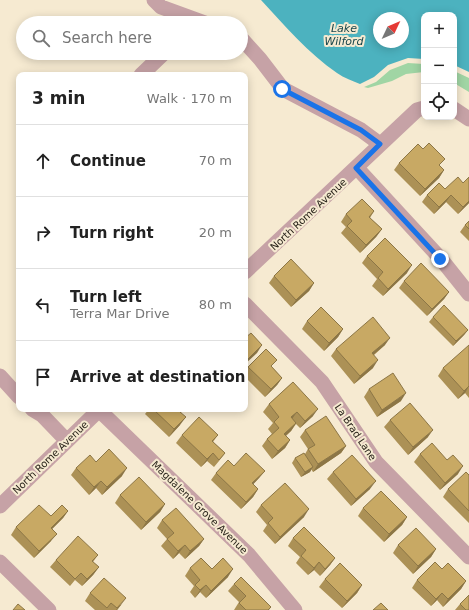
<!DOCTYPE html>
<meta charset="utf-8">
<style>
:root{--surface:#fff;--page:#f2f2f2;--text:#222;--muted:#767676;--line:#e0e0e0}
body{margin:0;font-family:"DejaVu Sans",sans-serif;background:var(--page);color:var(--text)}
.controls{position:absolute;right:12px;top:12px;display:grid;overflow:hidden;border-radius:8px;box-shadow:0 2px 10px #0003}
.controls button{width:36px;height:36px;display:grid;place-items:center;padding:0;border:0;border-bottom:1px solid var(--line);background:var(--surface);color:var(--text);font:20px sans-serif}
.compass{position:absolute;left:373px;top:12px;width:36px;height:36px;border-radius:50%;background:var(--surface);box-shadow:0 2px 10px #0003;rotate:46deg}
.stop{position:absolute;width:12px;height:12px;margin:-9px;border:3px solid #1a73e8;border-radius:50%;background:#fff}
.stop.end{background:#1a73e8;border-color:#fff;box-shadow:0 1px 4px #0008}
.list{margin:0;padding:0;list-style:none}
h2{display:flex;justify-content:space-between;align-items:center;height:52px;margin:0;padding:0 16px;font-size:17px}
h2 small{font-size:13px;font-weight:400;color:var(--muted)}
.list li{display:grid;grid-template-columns:26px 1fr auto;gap:12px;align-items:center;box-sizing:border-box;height:72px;padding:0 16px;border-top:1px solid var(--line)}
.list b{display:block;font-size:15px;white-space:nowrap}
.list p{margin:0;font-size:13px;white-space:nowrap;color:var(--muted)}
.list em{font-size:13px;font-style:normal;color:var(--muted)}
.icon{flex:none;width:22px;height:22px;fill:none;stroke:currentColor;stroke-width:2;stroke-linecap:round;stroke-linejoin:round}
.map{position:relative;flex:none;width:469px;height:610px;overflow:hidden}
.search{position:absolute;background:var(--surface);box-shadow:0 2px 10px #0003;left:16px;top:16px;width:232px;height:44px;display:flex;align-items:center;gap:10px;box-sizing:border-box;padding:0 14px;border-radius:22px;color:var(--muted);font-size:15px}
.panel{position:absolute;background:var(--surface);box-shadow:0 2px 10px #0003;left:16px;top:72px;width:232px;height:340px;border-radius:8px}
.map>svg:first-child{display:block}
</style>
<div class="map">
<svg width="469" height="610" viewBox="0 0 469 610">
<rect width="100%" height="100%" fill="#f6ead1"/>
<path fill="#a0d5a4" d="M408,63L424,64V72L406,74L392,81L368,88L364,87L376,82L390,70Z
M454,71L469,78V92L454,83Z"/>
<path fill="#4cb2bf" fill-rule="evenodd" d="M261,0H469V72L454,65V15H424V59L408,58L388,65L374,77L360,84C353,81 344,78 337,73C308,53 285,26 261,0ZM379,18H403V42H379Z"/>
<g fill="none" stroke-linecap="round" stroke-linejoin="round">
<path stroke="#c6a2a6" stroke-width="15" d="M154,0L161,7L205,23
M241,38L260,59L283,89L361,130L380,144
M141,75L164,53
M454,109L469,119
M357,168L441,259L469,294
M245,272L417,110L424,108
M245,304L322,382L376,462L469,557
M0,376L19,397
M32,409L42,415L67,441
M99,410L249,555L295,610
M0,506L100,409
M0,562L49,610"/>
</g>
<path fill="#ac9156" d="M399,163L440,166L444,170L439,178L420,196L394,170Z
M469,177V203L458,214L446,202L434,214L422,202L427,195L463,183Z
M374,211L370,218L382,229L376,237L360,253L341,233L346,227L341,222L346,214Z
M469,221V241L460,232L465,225Z
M367,256L407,273L383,296L372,286L377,279L362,263Z
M274,276L314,283L309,291L291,307L269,283Z
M404,281L449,292L444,299L427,316L399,288Z
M433,317L468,330L464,335L453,346L429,322Z
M307,321L343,329L338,337L324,351L302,329Z
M385,345L374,355L373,368L354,384L331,356L336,349Z
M469,346V398L465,393L458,399L438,376L443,368Z
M248,367H272L282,378L277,385L265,397L245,377V372Z
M293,382L313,416L300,428L296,424L291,431L286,436L290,440L285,448L272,459L262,446L267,439L272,434L268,429L273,423L263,412L269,404Z
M369,389L401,401L377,417L364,397Z
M149,409H183L181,413L180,425L169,437L145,414Z
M390,420L428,437L408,455L384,427Z
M305,430L346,446L341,453L313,472L311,469L310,472L301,477L292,463L295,458L305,454L308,449L300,437Z
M182,435H218L213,442L225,453L219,461L214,467L207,461L201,467L176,443Z
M420,454L458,474L440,490L414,462Z
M96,462L122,476L102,495L96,488L89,495L71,475L76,468Z
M234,466L265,471L259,478L253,484L258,489L253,497L241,509L211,480L216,473Z
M333,472L370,489L351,506L327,479Z
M469,475V523L443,497L448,489Z
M120,495L165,504L160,512L141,530L115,503Z
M261,505L304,517L275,544L263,531L267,525L256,512Z
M363,508L407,517L402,525L384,542L358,516Z
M68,511L63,518L52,529L51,541L34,558L11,535L16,527Z
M162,520L204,539L199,546L185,559L179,553L173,559L161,546L167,539L157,528Z
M293,538L335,558L330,565L320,576L314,570L308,575L296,563L300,557L288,546Z
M398,545L436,549L431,557L413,574L393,553Z
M98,555L93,562L99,567L93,575L82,586L75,580L70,586L50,567L56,560Z
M190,568L212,569L228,577L206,598L200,592L195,598L190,592L194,586L185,576Z
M442,569L466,581L461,589L443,607L437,600L431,606L412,588L417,580Z
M325,579L362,585L357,593L342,608L319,587Z
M234,584L271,607L269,610H234L239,602L228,591Z
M90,593L121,605L117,610H95L85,601Z
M460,604L469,610H455Z"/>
<path fill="#8c7646" d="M444,170L439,178L420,196L425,189Z
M451,195L446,202L434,214L439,207Z
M469,201V203L458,214L463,207Z
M382,229L376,237L360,253L366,245Z
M412,265L407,273L383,296L388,289Z
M314,283L309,291L291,307L296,300Z
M449,292L444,299L427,316L432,309Z
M343,329L338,337L324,351L329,343Z
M468,330L464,335L453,346L456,341Z
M390,338L385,345L367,360L372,353Z
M262,345L257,353L245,364V362Z
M378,360L373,368L354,384L360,376Z
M282,378L277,385L265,397L271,389Z
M469,386L465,393L458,399L464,391Z
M406,393L401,401L377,417L382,410Z
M318,409L313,416L300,428L305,421Z
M297,412L292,419L291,417Z
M186,417L180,425L169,437L174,429Z
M296,423L291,431L279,441L284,434Z
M433,430L428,437L408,455L413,447Z
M290,440L285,448L272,459L278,451Z
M346,446L341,453L313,472L318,464Z
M213,453L207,461L201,467L207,459Z
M463,466L458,474L440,490L445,483Z
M313,467L310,472L301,477L305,472Z
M127,468L122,476L102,495L107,487Z
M265,471L259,478L247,491L252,483Z
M101,481L96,488L89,495L94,487Z
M376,481L370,489L351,506L356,499Z
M258,489L253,497L241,509L246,502Z
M165,504L160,512L141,530L146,522Z
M309,509L304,517L275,544L280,537Z
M68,511L63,518L46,535L51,528Z
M407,517L402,525L384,542L389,534Z
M57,534L51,541L34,558L39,551Z
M204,539L199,546L185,559L190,551Z
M185,545L179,553L173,559L178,551Z
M436,549L431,557L413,574L418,566Z
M335,558L330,565L320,576L325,569Z
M319,562L314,570L308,575L314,568Z
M99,567L93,575L82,586L87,579Z
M233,569L228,577L206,598L211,591Z
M466,581L461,589L443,607L448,599Z
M206,585L200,592L195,598L200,590Z
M362,585L357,593L342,608L347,601Z
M442,593L437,600L431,606L436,599Z
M126,598L121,605L117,610H116Z"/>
<path fill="#c8a964" stroke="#8c7646" d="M429,143L445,159L439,165L444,170L425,189L399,163L418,144L423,149Z
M458,177L463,183L469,177V201L463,207L451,195L439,207L427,195L439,183L445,189Z
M362,199L374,211L369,217L382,229L366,245L347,226L352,221L346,214Z
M469,221V229L465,225Z
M385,238L412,265L388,289L378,278L383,272L367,256Z
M291,259L314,283L296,300L274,276Z
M421,263L449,292L432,309L404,281Z
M444,305L468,330L456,341L433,317Z
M321,307L343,329L329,343L307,321Z
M373,317L390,338L372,353L378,360L360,376L336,349Z
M251,333L262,345L245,362V338Z
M469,345V386L464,391L443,368Z
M266,349L277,360L271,366L282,378L271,389L248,367Z
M393,373L406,393L382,410L369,389Z
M293,382L318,409L305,421L297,412L291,417L296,423L284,434L290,440L278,451L267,439L279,428L274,422L279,417L269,404Z
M410,403L433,430L413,447L390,420Z
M153,409H182L180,412L186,417L174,429Z
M326,416L346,446L318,464L308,449L315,445L305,430Z
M199,417L218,435L212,441L225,453L219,460L213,453L207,459L182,435Z
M432,443L447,460L453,455L463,466L445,483L420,454Z
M109,449L127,468L107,487L101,481L94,487L76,468L90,455L96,462Z
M246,453L265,471L252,483L258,489L246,502L216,473L228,460L234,466Z
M304,453L313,467L305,472L295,458Z
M352,455L376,481L356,499L333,472Z
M466,472L469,475V511L448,489Z
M139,477L165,504L146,522L120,495Z
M285,483L309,509L280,537L268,523L273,518L261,505Z
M381,491L407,517L389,534L363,508Z
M39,505L51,516L62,505L68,511L51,528L57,534L39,551L16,527Z
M176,508L204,539L190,551L185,545L178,551L167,539L174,533L162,520Z
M304,527L335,558L325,569L319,562L314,568L301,556L306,550L293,538Z
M416,528L436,549L418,566L398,545Z
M78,536L98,555L92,561L99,567L87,579L81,573L75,579L56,560Z
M201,558L212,569L223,558L233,569L211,591L206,585L200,590L195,585L200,580L190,568Z
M435,562L442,569L448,563L466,581L448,599L442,593L436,599L417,580Z
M340,563L362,585L347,601L325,579Z
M241,577L271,607L268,610H246L239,603L246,596L234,584Z
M104,578L126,598L117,608L111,603L107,608L90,593Z
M469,595V610H466L460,604Z
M381,603L388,610H373Z
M18,604L25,610H13Z"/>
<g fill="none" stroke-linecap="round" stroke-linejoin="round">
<path stroke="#1a73e8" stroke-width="5" d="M282,89L361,130L380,144L356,168L440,259"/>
</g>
<g text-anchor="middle" stroke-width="4" stroke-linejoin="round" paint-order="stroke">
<g font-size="10" fill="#28231a" stroke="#f6ead1">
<text transform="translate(308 214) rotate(-43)" y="4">North Rome Avenue</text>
<text transform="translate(356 432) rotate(56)" y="4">La Brad Lane</text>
<text transform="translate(50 457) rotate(-44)" y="4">North Rome Avenue</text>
<text transform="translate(200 507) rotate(44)" y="4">Magdalene Grove Avenue</text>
</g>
<g font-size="11" font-style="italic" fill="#18464c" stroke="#f6ead1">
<text x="344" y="32">Lake<tspan x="344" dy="13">Wilford</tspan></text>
</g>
</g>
</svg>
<div class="controls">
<button>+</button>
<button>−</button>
<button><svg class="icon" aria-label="locate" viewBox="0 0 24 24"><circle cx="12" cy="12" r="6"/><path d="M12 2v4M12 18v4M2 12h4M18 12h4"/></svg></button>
</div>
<svg class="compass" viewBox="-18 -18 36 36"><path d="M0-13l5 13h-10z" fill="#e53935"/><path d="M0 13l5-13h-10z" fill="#767676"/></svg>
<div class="stop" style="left:282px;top:89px"></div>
<div class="stop end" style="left:440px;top:259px"></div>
<div class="search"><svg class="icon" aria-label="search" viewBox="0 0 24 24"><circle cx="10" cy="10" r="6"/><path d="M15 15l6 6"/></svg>Search here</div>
<section class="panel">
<h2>3 min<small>Walk · 170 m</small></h2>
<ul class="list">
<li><svg class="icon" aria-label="ahead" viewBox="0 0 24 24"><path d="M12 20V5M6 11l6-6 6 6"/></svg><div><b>Continue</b></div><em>70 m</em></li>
<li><svg class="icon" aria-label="right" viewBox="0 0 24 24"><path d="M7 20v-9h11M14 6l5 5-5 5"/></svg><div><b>Turn right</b></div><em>20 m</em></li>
<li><svg class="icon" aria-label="left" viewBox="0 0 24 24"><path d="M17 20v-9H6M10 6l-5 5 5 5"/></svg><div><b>Turn left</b><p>Terra Mar Drive</p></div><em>80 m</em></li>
<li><svg class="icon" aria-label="arrive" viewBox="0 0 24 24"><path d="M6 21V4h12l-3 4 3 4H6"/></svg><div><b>Arrive at destination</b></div></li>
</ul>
</section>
</div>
